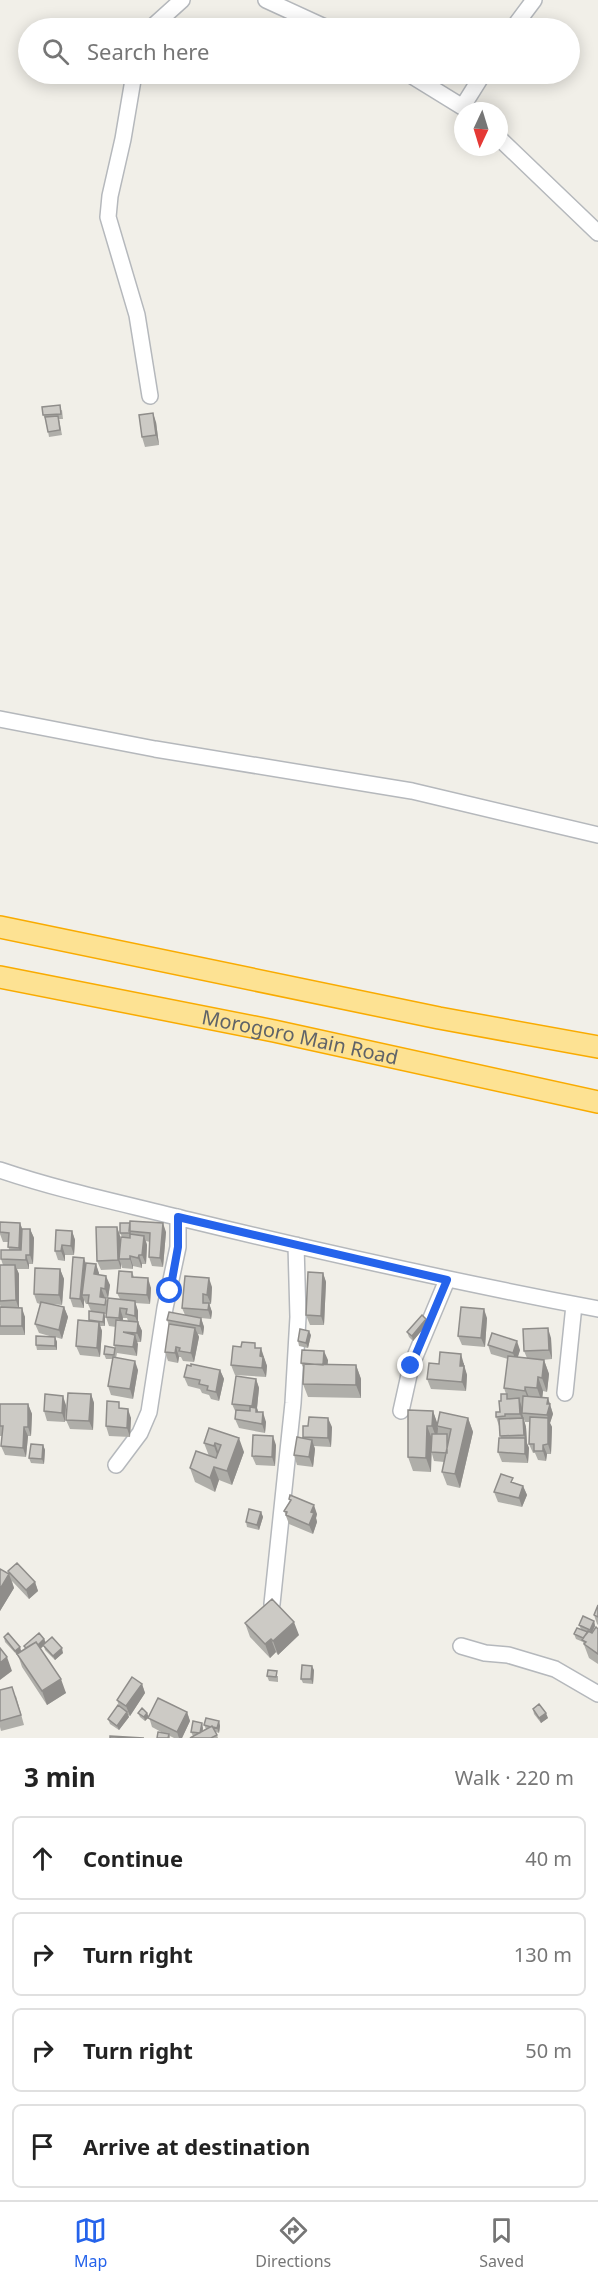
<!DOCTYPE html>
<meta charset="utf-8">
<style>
:root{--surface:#fff;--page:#f2f2f2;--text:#222;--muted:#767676;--line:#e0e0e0;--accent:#2563eb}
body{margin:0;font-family:"Noto Sans",sans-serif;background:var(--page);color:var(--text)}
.compass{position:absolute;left:454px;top:102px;width:54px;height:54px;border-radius:50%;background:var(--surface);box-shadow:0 3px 15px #0003;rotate:184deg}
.stop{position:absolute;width:18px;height:18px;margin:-14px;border:4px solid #2563eb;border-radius:50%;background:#fff}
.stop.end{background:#2563eb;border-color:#fff;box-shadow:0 2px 6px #0008}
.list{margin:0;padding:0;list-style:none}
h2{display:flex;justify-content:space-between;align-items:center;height:78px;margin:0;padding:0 24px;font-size:26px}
h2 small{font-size:20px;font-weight:400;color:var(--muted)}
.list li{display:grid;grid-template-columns:39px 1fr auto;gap:18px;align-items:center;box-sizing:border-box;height:84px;margin:0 12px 12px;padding:0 12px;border:2px solid var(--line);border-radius:9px}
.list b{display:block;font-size:22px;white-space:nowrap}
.list em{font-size:20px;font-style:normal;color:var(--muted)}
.icon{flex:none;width:33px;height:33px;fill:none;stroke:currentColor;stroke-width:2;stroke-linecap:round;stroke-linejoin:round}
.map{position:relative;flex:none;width:598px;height:1738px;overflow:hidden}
.search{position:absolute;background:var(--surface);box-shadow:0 3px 15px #0003;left:18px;right:18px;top:18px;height:66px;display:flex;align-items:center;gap:15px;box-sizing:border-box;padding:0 21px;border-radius:33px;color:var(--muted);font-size:22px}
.sheet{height:462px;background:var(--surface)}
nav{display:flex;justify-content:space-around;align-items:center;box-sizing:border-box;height:84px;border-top:2px solid var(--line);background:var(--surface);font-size:16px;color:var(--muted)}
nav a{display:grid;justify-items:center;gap:3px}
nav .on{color:var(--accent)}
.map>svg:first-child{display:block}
</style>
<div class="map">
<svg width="598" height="1738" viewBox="0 0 598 1738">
<rect width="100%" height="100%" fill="#f1efe8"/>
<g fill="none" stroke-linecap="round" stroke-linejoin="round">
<defs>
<path id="minor" d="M266,0L327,28
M151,28L182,0
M513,28L534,0
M134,74L123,139L110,196L108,217L137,315L150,396
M409,74L469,111
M463,106L483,74
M499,138L598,233
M0,719L155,749L412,791L598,835
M0,1170C62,1191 126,1204 189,1220C325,1253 461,1283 598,1309
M565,1393L574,1305
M401,1411L411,1366L447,1280
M116,1465L140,1433L149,1412L165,1308L178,1247V1217
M272,1604L293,1403L298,1317L296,1245
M461,1646L485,1653L508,1655L555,1669L598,1694"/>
<g id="highway">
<path d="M0,927L439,1018L598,1047"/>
<path id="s1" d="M0,977L274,1031L598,1102"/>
</g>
</defs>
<use href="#minor" stroke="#b5b8bc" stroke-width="18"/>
<use href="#highway" stroke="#f9ab00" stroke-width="24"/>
<use href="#minor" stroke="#fff" stroke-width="15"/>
<use href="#highway" stroke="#fde293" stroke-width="21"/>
</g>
<path fill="#afaea9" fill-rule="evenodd" d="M62,410L63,419H59L62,435L49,437L46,420L43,415Z
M156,422L159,445L145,447L142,437Z
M0,1222L22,1229H30L34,1238L33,1264H29V1269H17L19,1274V1308L25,1317V1335H0V1307H1L0,1305V1265H3L1,1259L9,1250L8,1242H3L0,1234Z
M120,1223L166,1232L163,1267L152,1266L149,1257L150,1242L146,1241L147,1245L146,1264H142V1268L133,1266V1269L122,1268L121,1264V1269L101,1270L97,1261L117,1227L120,1236V1243L122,1237L120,1233Z
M72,1231L75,1240L74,1255H65V1261L58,1260L55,1251Z
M86,1264H96L99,1275L110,1285L108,1298H105L108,1302L120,1299L117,1293L132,1272L134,1277L151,1288L150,1304L135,1303L138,1311V1322L142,1331L141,1342H137V1356L117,1353L116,1358L138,1370L133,1399L111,1395L108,1386L113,1359H106L104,1354L115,1348L114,1345L116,1327L109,1326L106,1317V1314H104L105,1317V1326H100L102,1331L100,1357L80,1355L76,1346L89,1321L91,1311L88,1304H86L84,1300V1308L73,1307L70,1298ZM123,1318H127L128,1321H123Z
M60,1269L64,1279L62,1305L52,1304L64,1307L68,1317L62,1339L55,1337L57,1342V1350H37L36,1345L53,1337L39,1333L35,1324L40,1304L37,1303L34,1294Z
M323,1273L326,1282L324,1325H310L306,1315Z
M212,1287L211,1304H209L212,1312L211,1319L201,1318L204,1327L203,1335L198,1334L199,1337L194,1362L183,1361L181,1357H179L178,1363L168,1361L165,1352L169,1325L167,1320L185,1315L182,1308Z
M487,1318L485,1347L462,1345L458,1336Z
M428,1323L413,1341L409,1337L407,1332Z
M311,1335L308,1348L299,1346L298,1341Z
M551,1338L552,1359L542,1360H544L549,1374L547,1392L543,1391L542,1397L548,1398L553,1414L550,1423L552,1427L551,1454H547L546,1461L538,1460L535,1453H533L529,1444L530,1422H525L523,1417L526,1427L527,1444L529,1448L528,1463L502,1462L498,1452L501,1438L499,1426L496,1417L500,1412L501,1401L506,1394L504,1388L508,1359L491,1354L488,1345L520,1350L518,1357L527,1358L524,1351Z
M257,1348L264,1358L267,1366L266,1377L235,1375L231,1365Z
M328,1360L327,1365H356L361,1379V1398L308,1397L303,1384L304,1369L301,1363Z
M464,1363V1367L467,1375L466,1391L431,1389L427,1379L439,1364Z
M220,1370L224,1379L219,1401L211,1399L209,1395L202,1393L200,1389L188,1386L184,1377Z
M256,1379L259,1388L257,1408L258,1412L266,1422L265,1433L239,1428L235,1419L236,1413L232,1404Z
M91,1394L94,1403L93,1430L70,1429L66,1420Z
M0,1404H28L32,1414L31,1436H28L26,1457L5,1455L1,1446L2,1436H0Z
M66,1405L65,1422L47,1421L44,1411Z
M122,1408L131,1418L130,1437L109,1436L106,1426Z
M433,1411L437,1424L468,1418L473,1432L460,1488L447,1485L442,1472L444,1462L434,1461L432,1454L431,1472L413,1471L408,1457Z
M332,1427L331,1447L314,1446L315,1449L313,1467L297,1465L294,1455L304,1438L303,1437Z
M209,1428L244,1452L232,1485L219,1480L215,1492L195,1482L190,1468L209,1456L204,1443Z
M43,1445L45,1450L44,1464L31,1463L29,1458Z
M276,1445L275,1466L256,1465L252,1456Z
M514,1483L523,1486L527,1495L522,1507L498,1502L494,1492Z
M289,1499L317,1514L316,1518L317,1522L313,1534L289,1524L284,1511L290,1501Z
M261,1512L263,1517L259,1530L247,1527L246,1522Z
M0,1569L9,1574L8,1571L35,1582L38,1591L29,1599L12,1581L14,1588L0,1611Z
M598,1605V1625L597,1624L594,1615Z
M594,1621L595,1626L592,1633L598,1629V1664L589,1658L583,1642L576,1639L574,1634L581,1629L579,1625Z
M245,1623L299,1635L278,1655L276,1652L270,1658L250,1637Z
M4,1637L20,1647L21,1651L25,1648L24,1646L44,1639L46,1643L63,1653L55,1660L45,1650L44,1646L40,1649L66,1693L47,1705L22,1667L18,1655H17L5,1642Z
M314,1670L313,1684L303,1683L301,1679Z
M267,1676H278V1682L269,1681Z
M142,1684L145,1693L130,1716L128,1715L129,1717L119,1730L110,1724L108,1719L119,1706L117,1700Z
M0,1690L16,1696L24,1725L1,1731L0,1727Z
M533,1709L548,1718L541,1723L534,1714Z
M187,1712L190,1721L182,1738H174L170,1736V1738H157L163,1733L152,1727L149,1717L145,1721L140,1717L138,1713L149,1717Z
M219,1721L220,1726L219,1733L216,1732L218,1738H190L193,1736L191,1732L203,1728V1731L206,1729L204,1725Z"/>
<path fill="#8f8d8a" d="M153,413L156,422L159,445L156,435Z
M20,1223L24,1233L22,1257L19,1248Z
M163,1223L166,1232L163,1267L160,1258Z
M117,1227L120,1236L121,1259H119L121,1264V1269L118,1260Z
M30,1229L34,1238L33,1264L30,1255Z
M72,1231L75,1240L74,1255L71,1246Z
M144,1236L147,1245L146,1264L142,1255Z
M62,1245L65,1255V1261L61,1251Z
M26,1255L29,1264V1269L26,1260Z
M139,1255L142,1264V1268L138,1258Z
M130,1256L133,1266V1269L130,1259Z
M84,1258L87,1267L82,1295L84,1300V1308L80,1299Z
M96,1264L99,1273L98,1284L94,1274Z
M15,1265L19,1274V1310L16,1300Z
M60,1269L64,1279L62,1305L59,1295Z
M323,1273L326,1282L324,1325L321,1316Z
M106,1276L110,1285L108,1298L105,1289Z
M148,1278L151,1288L150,1304L147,1295Z
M209,1278L212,1287L211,1304L207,1295Z
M101,1288L105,1298L104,1306L100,1297Z
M135,1301L138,1311V1322L142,1331L141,1342L137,1333L138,1324L135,1316Z
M209,1303L212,1312L211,1319L208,1310Z
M64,1307L68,1317L62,1339L59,1330Z
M22,1308L25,1317V1335L22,1326Z
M120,1308L123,1318L122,1328L119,1318Z
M484,1309L487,1318L485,1347L481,1338Z
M104,1313L105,1317V1326L103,1322Z
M201,1318L204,1327L203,1335L200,1326Z
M426,1319L428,1323L413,1341L412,1336Z
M99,1322L102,1331L100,1357L97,1348Z
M195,1328L199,1337L194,1362L191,1353Z
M548,1328L551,1338L552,1359L549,1350Z
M309,1331L311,1335L308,1348L306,1343Z
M135,1335L138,1344L137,1356L133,1347Z
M55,1337L57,1342V1350L55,1346Z
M517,1341L520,1350L516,1362L513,1353Z
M176,1347L179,1357L178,1363L175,1353Z
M261,1348L267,1366L266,1377L262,1368L260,1356Z
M324,1351L328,1360L327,1374L323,1365Z
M461,1354L467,1375L466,1391L462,1382L460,1366Z
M544,1360L549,1374L547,1392L542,1378Z
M135,1361L138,1370L133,1399L130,1389Z
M356,1365L361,1379V1398L356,1385Z
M220,1370L224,1379L219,1401L216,1392Z
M538,1377L543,1391L542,1402L537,1388Z
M256,1379L259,1388L257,1408L260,1417L255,1416L252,1406Z
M525,1387L530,1400V1404L525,1391Z
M91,1394L94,1403L93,1430L89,1421Z
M63,1396L66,1405L65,1422L62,1413Z
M519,1398L522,1408V1413L526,1427L527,1444L524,1435L523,1422L520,1414Z
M548,1398L553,1414L550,1423L552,1427L551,1454L548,1444V1419L547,1415Z
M28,1404L32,1414L31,1436L28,1427Z
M128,1409L131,1418L130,1437L127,1428Z
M433,1411L438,1425L437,1426L438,1428L437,1440L432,1426Z
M263,1412L266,1422L265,1433L262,1424Z
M328,1418L332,1427L331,1447L328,1438Z
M468,1418L473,1432L460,1488L455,1474Z
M427,1426L432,1439L431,1452V1472L426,1458Z
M24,1427L28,1436L26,1457L23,1448Z
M273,1436L276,1445L275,1466L272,1457Z
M239,1438L244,1452L232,1485L227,1471Z
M525,1438L529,1448L528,1463L525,1454Z
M312,1440L315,1449L313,1467L309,1457Z
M215,1443L220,1457L219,1460L214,1446Z
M43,1445L45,1450L44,1464L42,1459Z
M543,1445L547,1454L546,1461L543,1451Z
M214,1467L219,1480L215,1492L210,1478Z
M523,1486L527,1495L522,1507L519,1498Z
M314,1505L317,1514L316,1518L317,1522L313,1534L309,1525L311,1512Z
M261,1512L263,1517L259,1530L257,1525Z
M9,1574L14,1588L0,1611V1589Z
M35,1582L38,1591L29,1599L26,1590Z
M594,1621L595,1626L591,1634L590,1630Z
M294,1622L299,1635L278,1655L273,1641Z
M44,1639L46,1643L32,1657L30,1652Z
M271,1639L276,1652L270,1658L265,1644Z
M20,1647L21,1651L17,1655L15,1651Z
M62,1648L63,1653L55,1660L53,1656Z
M7,1657L12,1671L0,1680V1663Z
M312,1666L314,1670L313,1684L311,1679Z
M61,1679L66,1693L47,1705L42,1691Z
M142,1684L145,1693L130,1716L126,1706Z
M127,1712L129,1717L119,1730L117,1726Z
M187,1712L190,1721L182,1738H179L177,1732Z
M147,1713L149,1717L145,1721L144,1717Z
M546,1713L548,1718L541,1723L539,1718Z
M219,1721L220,1726L219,1733L217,1728Z
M202,1723L203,1728L201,1738L200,1733Z"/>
<path fill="#cccac5" stroke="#8f8d8a" stroke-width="1.5" d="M60,405L61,414L43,415L42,407Z
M153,413L156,435L142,437L139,415Z
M58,416L60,430L48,432L45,417Z
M130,1221L163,1223L160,1258L149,1257L150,1233L129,1231Z
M0,1222L20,1223L19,1248L8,1247L9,1233L0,1232Z
M120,1223H130V1233H120Z
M96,1227H117L118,1260L97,1261Z
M22,1229H30V1255H26V1260L1,1259V1250H21Z
M56,1230L72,1231L71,1246L62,1245L61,1251H55Z
M130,1234L144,1236L142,1255H139L138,1258L130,1256V1259H119L121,1237L130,1238Z
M73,1257L84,1258L80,1299L70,1298Z
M86,1263L96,1264L94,1274L106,1276L105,1289L101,1288L100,1297L106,1298L105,1305L88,1303L89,1295H82Z
M0,1265H15L16,1300L0,1301Z
M35,1268L60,1269L59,1295L34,1294Z
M119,1271L132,1272V1277L148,1278L147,1295L117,1293Z
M308,1272L323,1273L321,1316L306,1315Z
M185,1276L209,1278L207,1295L203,1294V1303H209L208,1310L182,1308Z
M108,1298L135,1301V1316L126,1314L127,1309L120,1308L119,1318L106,1317Z
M41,1302L64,1307L59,1330L35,1324Z
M0,1307L22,1308V1326H0Z
M461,1307L484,1309L481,1338L458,1336Z
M89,1311L104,1313L103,1322L89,1320Z
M169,1312L201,1318L200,1326L167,1320Z
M422,1315L426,1319L412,1336L407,1332Z
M78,1320L99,1322L97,1348L76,1346Z
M116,1320L138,1322L137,1333L123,1332L135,1335L133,1347L114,1345Z
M169,1324L195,1328L191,1353L179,1351L180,1348L176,1347L175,1353L165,1352Z
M548,1328L549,1350L524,1351L523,1329Z
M300,1329L309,1331L306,1343L298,1341Z
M492,1333L517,1341L513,1353L488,1345Z
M36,1336L55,1337V1346L36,1345Z
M242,1342L255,1343V1348H261L260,1356L263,1357L262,1368L231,1365L233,1346L241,1347Z
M105,1346L115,1348L114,1355L104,1354Z
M302,1350L324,1351L323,1365L301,1363Z
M440,1352L461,1354L460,1366H464L462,1382L427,1379L429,1363L439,1364Z
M508,1356L544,1360L542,1378L538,1377L537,1388L525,1387V1391L504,1388Z
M113,1357L135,1361L130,1389L108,1386Z
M191,1364L220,1370L216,1392L207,1390L208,1386L199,1384L200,1380L184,1377L187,1365L191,1366Z
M304,1364L356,1365V1385L303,1384Z
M236,1376L256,1379L252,1406L232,1404Z
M68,1393L91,1394L89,1421L66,1420Z
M45,1394L63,1396L62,1413L44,1411Z
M501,1394H507V1399L519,1398L520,1414H505V1416L496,1417V1412H500L499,1401H501Z
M523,1396L548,1398L547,1404H550L547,1415L522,1413Z
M107,1401L119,1402V1408L128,1409L127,1428L106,1426Z
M0,1404H28V1427H24L23,1448L1,1446L3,1426H0Z
M250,1407L256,1408V1412H263L262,1424L235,1419L236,1410L250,1411Z
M408,1410L433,1411L432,1426H427L426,1458L408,1457Z
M440,1412L468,1418L455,1474L442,1472L451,1429L437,1426Z
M309,1417L328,1418V1438L303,1437V1426H308Z
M530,1417L548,1418V1444L543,1445V1451H534V1444H529Z
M523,1418L524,1435L500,1436L499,1419Z
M209,1428L239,1438L227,1471L214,1467L210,1478L190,1468L196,1451L216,1458L221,1445L215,1443L214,1446L204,1443Z
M432,1434H447V1453L431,1452Z
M253,1435L273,1436L272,1457L252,1456Z
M297,1437L312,1440L309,1457L294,1455Z
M499,1438H525V1454L498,1452Z
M31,1444L43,1445L42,1459L29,1458Z
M501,1474L513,1478L511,1482L523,1486L519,1498L494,1492Z
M290,1495L314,1505L311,1512L314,1513L309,1525L286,1515L287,1512L284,1511L291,1500L289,1499Z
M249,1509L261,1512L257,1525L246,1522Z
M17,1563L35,1582L26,1590L8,1571Z
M0,1569L9,1574L0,1589Z
M272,1599L294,1622L273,1641L271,1639L265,1644L245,1623Z
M598,1605V1617L594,1615Z
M583,1616L594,1621L590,1630L579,1625Z
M596,1627L598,1629V1654L584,1644L586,1642L582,1640L588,1631L592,1633Z
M577,1628L588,1632L583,1638L574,1634Z
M8,1633L20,1647L15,1651L4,1637Z
M39,1633L44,1639L38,1645L36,1642L26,1648L24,1646Z
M52,1637L62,1648L53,1656L43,1645Z
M36,1642L61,1679L42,1691L17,1654Z
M0,1648L7,1657L0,1663Z
M302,1665L312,1666L311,1679H301Z
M268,1670L277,1671L276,1677L267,1676Z
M132,1677L142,1684L126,1706L117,1700Z
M12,1687L21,1715L0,1721V1690Z
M158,1698L187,1712L177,1732L148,1718Z
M539,1704L546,1713L539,1718L533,1709Z
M118,1705L127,1712L117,1726L108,1719Z
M142,1708L147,1713L144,1717L138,1713Z
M206,1718L219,1721L217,1728L213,1727L212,1726L211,1727L204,1725Z
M193,1721L202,1723L200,1733L191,1732Z
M212,1726L217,1735L211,1738H190Z
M158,1732L169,1734L168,1738H157Z
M110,1736L144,1738H110Z"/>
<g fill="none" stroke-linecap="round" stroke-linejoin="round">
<path stroke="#2563eb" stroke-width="8" d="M170,1291L178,1247V1217L447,1280L411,1366"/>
</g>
<g text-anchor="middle" stroke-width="6" stroke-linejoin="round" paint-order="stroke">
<g font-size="20" fill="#5f6368" stroke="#fff">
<text dy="7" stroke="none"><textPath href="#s1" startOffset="306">Morogoro Main Road</textPath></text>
</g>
</g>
</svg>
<svg class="compass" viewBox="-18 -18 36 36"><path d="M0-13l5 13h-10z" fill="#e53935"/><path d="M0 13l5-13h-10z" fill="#767676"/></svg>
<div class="stop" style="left:170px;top:1291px"></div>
<div class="stop end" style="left:411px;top:1366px"></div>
<div class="search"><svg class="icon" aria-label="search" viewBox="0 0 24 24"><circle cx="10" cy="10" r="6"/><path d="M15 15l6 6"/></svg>Search here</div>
</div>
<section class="sheet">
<h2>3 min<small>Walk · 220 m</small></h2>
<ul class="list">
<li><svg class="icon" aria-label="ahead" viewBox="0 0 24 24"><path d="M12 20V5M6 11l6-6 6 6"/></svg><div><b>Continue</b></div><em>40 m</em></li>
<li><svg class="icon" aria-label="right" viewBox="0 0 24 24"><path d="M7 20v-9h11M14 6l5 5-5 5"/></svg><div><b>Turn right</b></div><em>130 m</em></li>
<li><svg class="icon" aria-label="right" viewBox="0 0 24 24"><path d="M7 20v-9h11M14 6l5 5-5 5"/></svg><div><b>Turn right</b></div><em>50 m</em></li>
<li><svg class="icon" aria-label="arrive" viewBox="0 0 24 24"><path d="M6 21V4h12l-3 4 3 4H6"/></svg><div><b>Arrive at destination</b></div></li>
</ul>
</section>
<nav>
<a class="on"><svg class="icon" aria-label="map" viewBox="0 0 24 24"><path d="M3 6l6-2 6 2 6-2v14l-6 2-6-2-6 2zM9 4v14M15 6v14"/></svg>Map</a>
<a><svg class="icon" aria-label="directions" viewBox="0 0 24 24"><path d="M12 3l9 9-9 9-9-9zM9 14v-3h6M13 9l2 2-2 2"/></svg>Directions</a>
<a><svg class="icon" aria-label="saved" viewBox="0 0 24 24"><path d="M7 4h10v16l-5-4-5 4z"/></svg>Saved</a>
</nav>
